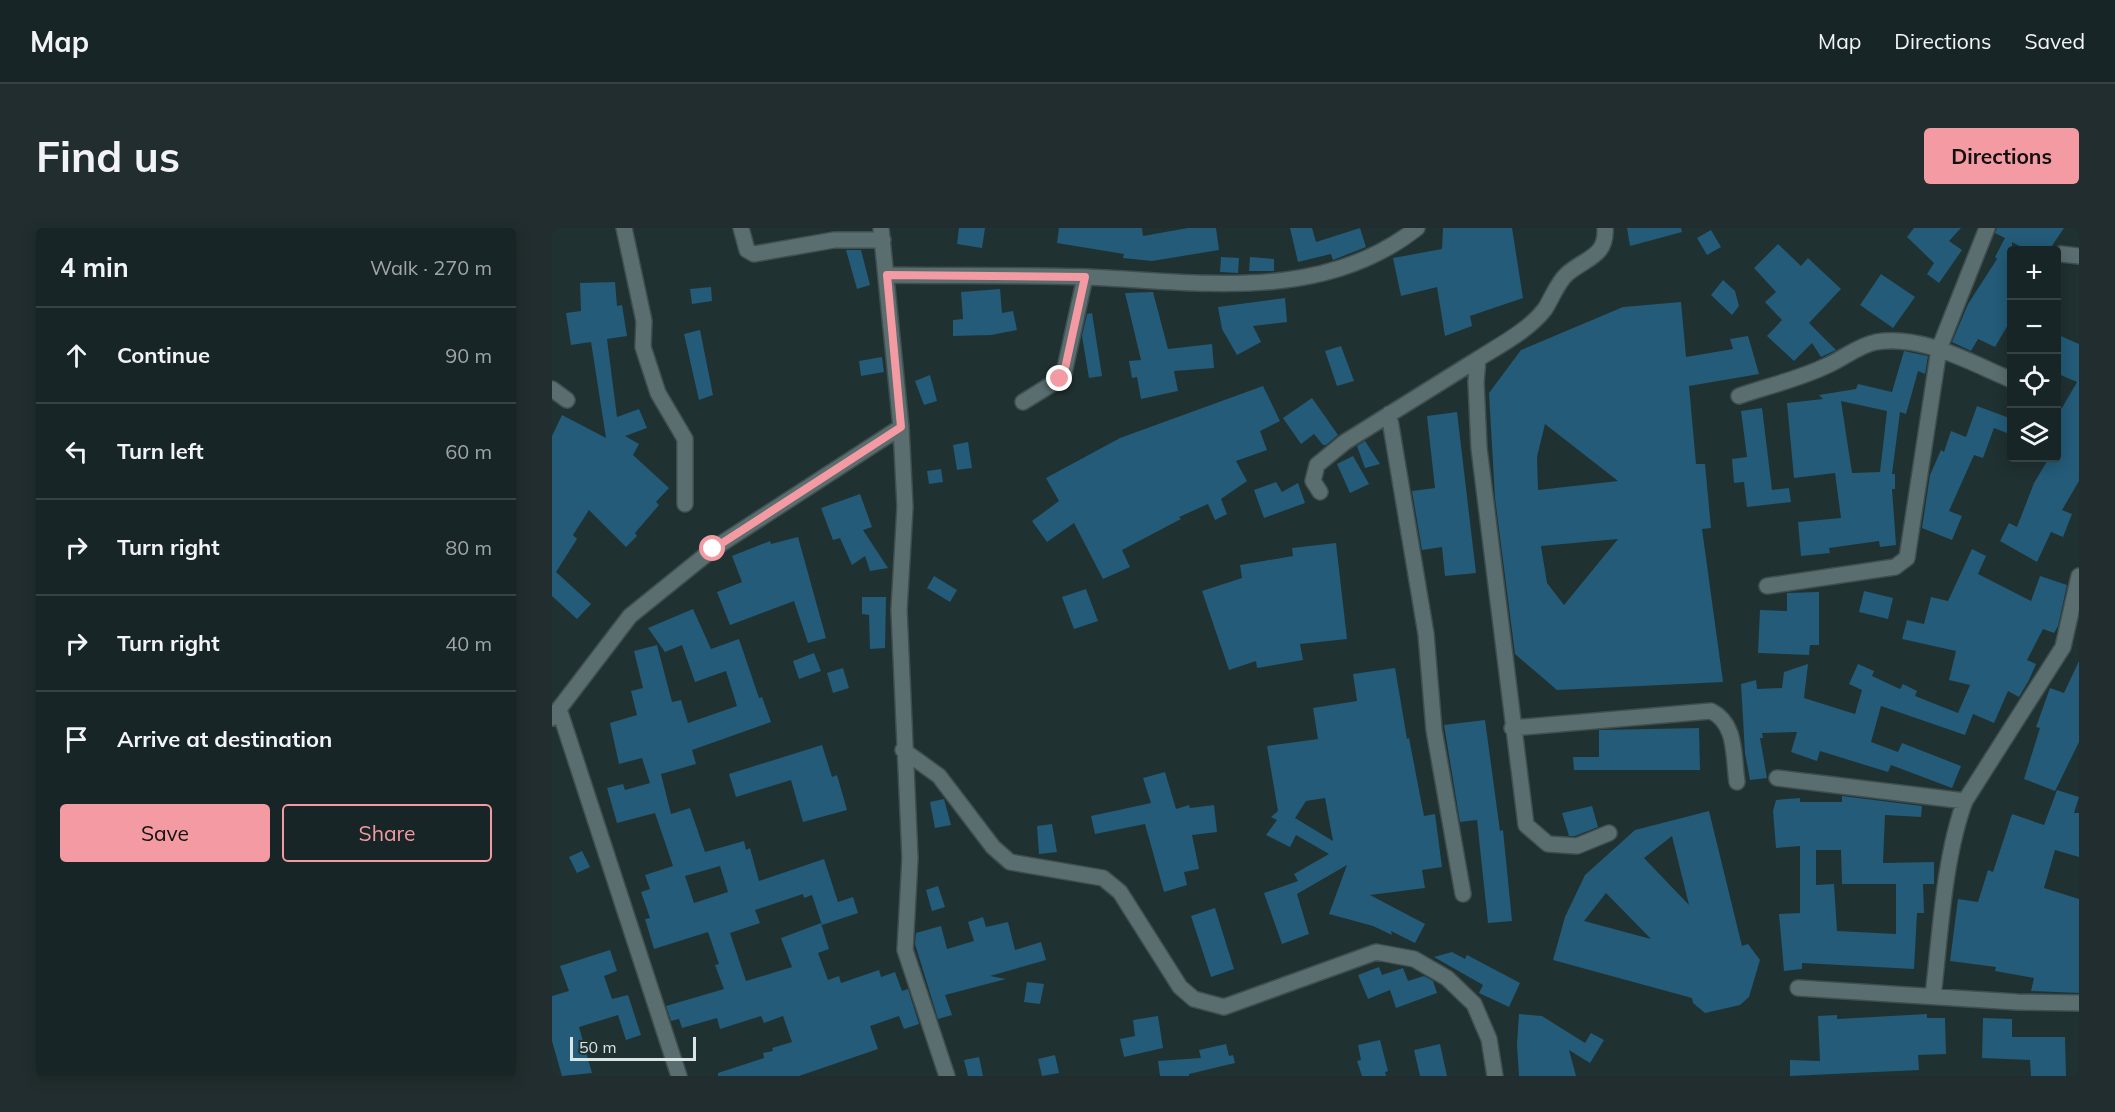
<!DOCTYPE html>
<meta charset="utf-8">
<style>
:root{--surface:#182526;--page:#212d2e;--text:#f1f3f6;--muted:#9fa5a7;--line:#364243;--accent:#f49aa2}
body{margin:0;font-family:Mulish,sans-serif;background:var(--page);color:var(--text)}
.controls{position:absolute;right:18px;top:18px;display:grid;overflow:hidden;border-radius:6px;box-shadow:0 3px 15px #0003}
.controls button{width:54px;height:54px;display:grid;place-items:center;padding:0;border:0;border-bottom:2px solid var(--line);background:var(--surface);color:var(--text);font:30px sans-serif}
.scale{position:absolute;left:18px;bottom:15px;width:126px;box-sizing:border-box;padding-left:6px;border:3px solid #dae4e5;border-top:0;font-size:16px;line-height:21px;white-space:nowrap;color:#dae4e5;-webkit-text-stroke:4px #203132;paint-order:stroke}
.stop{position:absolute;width:18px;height:18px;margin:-14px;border:4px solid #f49aa2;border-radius:50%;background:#fff}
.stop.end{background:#f49aa2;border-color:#fff;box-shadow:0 2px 6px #0008}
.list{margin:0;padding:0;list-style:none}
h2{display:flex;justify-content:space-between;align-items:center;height:78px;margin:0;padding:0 24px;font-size:26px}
h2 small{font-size:20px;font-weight:400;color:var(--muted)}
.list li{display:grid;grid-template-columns:39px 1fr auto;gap:18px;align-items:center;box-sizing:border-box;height:96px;padding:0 24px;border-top:2px solid var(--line)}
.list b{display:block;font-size:22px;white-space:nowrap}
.list em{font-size:20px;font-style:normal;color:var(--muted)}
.actions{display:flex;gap:12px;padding:18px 24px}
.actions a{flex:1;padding:14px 0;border:2px solid var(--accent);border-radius:6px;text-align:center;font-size:21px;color:var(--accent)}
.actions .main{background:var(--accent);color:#111}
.icon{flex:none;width:33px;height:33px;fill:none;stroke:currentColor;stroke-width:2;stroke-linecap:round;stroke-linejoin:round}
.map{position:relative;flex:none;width:1527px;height:848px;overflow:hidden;border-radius:6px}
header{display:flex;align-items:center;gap:36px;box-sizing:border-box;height:84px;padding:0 30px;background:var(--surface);border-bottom:2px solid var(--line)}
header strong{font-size:28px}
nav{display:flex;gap:33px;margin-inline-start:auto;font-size:21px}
.intro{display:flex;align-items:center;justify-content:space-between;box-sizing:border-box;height:144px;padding:0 36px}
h1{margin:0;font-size:42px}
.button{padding:15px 27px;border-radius:6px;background:var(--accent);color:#111;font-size:21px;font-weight:700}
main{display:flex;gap:36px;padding:0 36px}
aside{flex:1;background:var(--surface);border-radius:6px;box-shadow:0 3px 15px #0003}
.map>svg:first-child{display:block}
</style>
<header>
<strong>Map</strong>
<nav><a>Map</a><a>Directions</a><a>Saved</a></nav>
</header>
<div class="intro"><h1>Find us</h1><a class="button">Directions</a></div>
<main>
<aside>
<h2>4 min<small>Walk · 270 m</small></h2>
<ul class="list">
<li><svg class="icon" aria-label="ahead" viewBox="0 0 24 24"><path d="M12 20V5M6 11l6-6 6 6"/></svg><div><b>Continue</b></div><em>90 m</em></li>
<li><svg class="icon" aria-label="left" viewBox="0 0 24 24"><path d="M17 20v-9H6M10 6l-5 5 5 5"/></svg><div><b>Turn left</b></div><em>60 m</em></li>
<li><svg class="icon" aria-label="right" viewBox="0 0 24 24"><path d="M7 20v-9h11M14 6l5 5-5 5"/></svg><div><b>Turn right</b></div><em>80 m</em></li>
<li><svg class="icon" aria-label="right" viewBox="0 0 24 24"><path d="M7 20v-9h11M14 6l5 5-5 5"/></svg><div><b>Turn right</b></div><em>40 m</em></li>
<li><svg class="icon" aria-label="arrive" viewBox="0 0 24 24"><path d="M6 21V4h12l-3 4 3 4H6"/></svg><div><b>Arrive at destination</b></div></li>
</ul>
<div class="actions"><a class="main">Save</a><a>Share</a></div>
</aside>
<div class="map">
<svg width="1527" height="848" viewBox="0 0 1527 848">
<rect width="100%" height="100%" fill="#203132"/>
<path fill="#235b78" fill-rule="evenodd" d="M407,0H433L430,20L405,16Z
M507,0H590L591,8L636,0H664L667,22L600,33L571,30L572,26L505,15Z
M738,0H760L764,14L808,0L814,19L781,32L779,26L746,34Z
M891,0H960L971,70L918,88L920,98L893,108L885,59L849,68L841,30L890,21Z
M1075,0H1129L1130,4L1078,18Z
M1362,0H1409L1397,13L1410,22L1387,55L1375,46L1382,35L1355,9Z
M1445,0H1512L1497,22H1475L1460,14V90L1443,119L1426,111L1419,123L1400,114L1416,76L1445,31L1443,29L1453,10L1443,5Z
M1159,2L1169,19L1155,27L1145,10Z
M1226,16L1249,38L1256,30L1289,61L1257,95L1284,122L1269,129L1260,115L1242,133L1215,108L1230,92L1213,74L1224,64L1202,40Z
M294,22H309L318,57L305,61Z
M669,29L687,30L686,45L668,44Z
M698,29L722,31V43H697Z
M1329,46L1363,69L1341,100L1308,77Z
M1171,52L1183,63L1187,78L1180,87L1159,67Z
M63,54L65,78L70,77L75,108L55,111L65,189L87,181L95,200L73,208L87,216L81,227L117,260L104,274L107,277L83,305L85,308L74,319L37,282L21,307L25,311L4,344L39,376L25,391L0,368V208L10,187L54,210L39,114L19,117L14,85L29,83L28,55Z
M159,59L160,73L140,76L138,61Z
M448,61L450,85L461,83L465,102L439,107L401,108V92L411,91L409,64Z
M601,64L616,121L660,116L662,140L622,143L626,163L589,171L585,149L580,150L577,133L589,132L573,65Z
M733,70L735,94L701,98L709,114L685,127L670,101L666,79Z
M1129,74L1134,129L1181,121L1178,111L1196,108L1207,146L1137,158L1144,236H1153L1159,300L1150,301L1171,454L1005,462L963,426L943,270L937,165L969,122L1071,79ZM993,196L1066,253L986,262L985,229ZM1066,311L1012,377L995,355L989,318Z
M540,85L550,148L537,150L530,108L535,86Z
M148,102L161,167L147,172L132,106Z
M1504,106L1527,116V253L1510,282L1520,286L1511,309L1499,304L1485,334L1448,313L1457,295L1465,299L1482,255L1497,230H1504V176L1510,180L1525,154L1504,145Z
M789,118L802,153L785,158L773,123Z
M1352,123L1376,128L1373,146L1366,143L1354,186L1348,184L1340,246H1343V261H1340L1344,317L1328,319L1327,313L1277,320L1278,325L1249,328L1246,294L1289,290L1283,245L1242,250L1235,175L1271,171L1267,167L1304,161L1306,156L1340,164ZM1289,173L1335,183L1328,244L1300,245Z
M330,129L332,144L309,148L307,133Z
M378,147L385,173L372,177L363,153Z
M711,158L728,193L708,203L715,222L684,233L695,253L669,271L675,286L663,292L656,276L627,289L629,291L570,322L578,339L551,351L522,295L495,314L480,293L507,273L494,250L568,210Z
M760,170L786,207L774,217H771L762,206L749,216L731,190Z
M1425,178L1460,191V207L1442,200L1431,230L1422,227L1397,283L1410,288L1400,312L1370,300L1378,247L1389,222L1392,224L1399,203L1414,209Z
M1210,180L1220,262L1237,260L1239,274L1195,279L1192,254L1182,255L1180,231L1195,229L1189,183Z
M905,184L924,345L893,348L890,319L870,322L860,263L883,260L875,188Z
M813,213L828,236L813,240L805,218Z
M416,214L420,240L405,242L401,217Z
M801,228L817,256L798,265L785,236Z
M389,241L391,254L377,256L375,243Z
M724,254L730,264L746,255L753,275L712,290L702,262Z
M308,266L320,299L311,302L336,340L318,343L313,328L300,337L288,310L281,312L269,280Z
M246,309L274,410L256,415L242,373L178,397L165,364L190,354L180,328L218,313L219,316Z
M784,315L795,411L748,416L751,432L705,440L704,433L677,442L650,363L690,350L688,337L741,328L740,320Z
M1420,321L1434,328L1426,346L1479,373L1488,348L1515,357L1506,398L1502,405L1491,401L1475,432L1484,436L1477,452L1467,469L1456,463L1442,495L1421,486L1413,507L1329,478L1319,514L1346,524L1350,515L1409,538L1400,560L1339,537L1336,544L1268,523L1265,533L1239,524L1245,504L1210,505L1211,510H1208L1215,550L1198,552L1193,525L1189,456L1204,452L1205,461L1230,460L1232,444L1256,436L1252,470L1303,486L1310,462L1297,456L1306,436L1322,443L1320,448L1348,461L1351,456L1365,463L1363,468L1406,485L1418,457L1397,452L1404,423L1350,411L1355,392L1372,396L1379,369L1396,373Z
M382,348L405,362L398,374L375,360Z
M534,361L546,393L522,401L510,369Z
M1312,363L1341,370L1336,391L1307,384Z
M1267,364V417H1258L1257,427L1206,425L1208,382L1235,383V365Z
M310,369H334L333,420L318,421L317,387L310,386Z
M141,381L159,421L187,411L207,470L210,469L219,494L140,522L144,536L109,546L119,586L138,580L153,624L192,613L194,622L198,620L207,653L272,631L286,674L301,669L306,685L270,697L260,667L252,670L251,666L203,682L208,695L178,705L194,753L240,739L229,710L269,695L277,721L266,725L276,752L287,748L289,755L327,742L329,749L343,744L350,763L356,761L367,796L352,801L347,788L318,798L326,821L247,848H166V845L212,830L211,825L221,823L220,820L240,814L231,788L212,795L209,788L168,801L165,790L130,800L127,791L119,793L114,778L172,761L163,737L167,736L156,704L102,721L93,691L98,690L89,664L98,661L93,647L121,638L103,585L65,595L55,560L71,556L73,562L98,555L90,530L67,536L58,495L85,487L79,463L91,460L82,423L105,417L120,474L129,472L136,495L185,478L174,443L143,454L130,417L113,424L96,400ZM168,638L176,664L142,675L133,648Z
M262,425L269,443L247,451L241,433Z
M1527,433V514L1503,563L1472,551L1488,500L1484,499L1498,460L1512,465Z
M291,440L297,460L281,465L275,445Z
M843,440L855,511L857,510L872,588L883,586L890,639L870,642L873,660L818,667L873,696L863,715L839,703L840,707L821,698L777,686L795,637L745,666L757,706L730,716L712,665L746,653L742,646L777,626L744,607L738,619L714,607L725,592L719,589L726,583L715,518L766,511L761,480L805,473L801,446ZM773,570L781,613L743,590L754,573Z
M933,492L948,603L951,602L960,693L936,695L925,592L908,594L892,497Z
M1147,500L1148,542H1022L1021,529H1047V502Z
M270,517L280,549L285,547L295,582L251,594L239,552L184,569L177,546Z
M613,544L624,581L637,577L638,580L662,577L665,604L640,607L647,641L632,644L635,657L612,664L593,596L543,606L539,588L599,575L591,550Z
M1505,562L1527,569L1522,585H1527V629L1503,622L1492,660L1527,671V765L1479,763L1482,750L1443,743L1444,739L1398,733L1406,671L1426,674L1436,642L1441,644L1460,586L1492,597Z
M1290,568L1370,578L1369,589L1333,587L1331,635L1382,634V656H1371L1372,685H1365L1362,741L1250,735V741L1232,743L1227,686L1248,685V618L1224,620L1221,583L1224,572L1248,570V574H1290ZM1264,622H1289L1290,656H1344V706L1285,703L1282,656L1264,657Z
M392,571L399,597L383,600L378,574Z
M1040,578L1046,599L1023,608H1017L1010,585Z
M1157,583L1190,718L1196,716L1208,732L1197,769L1188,777L1153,785L1141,775L1140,770L1001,732L1013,689L1033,647L1083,602ZM1120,608L1137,677L1092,630ZM1054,665L1099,711L1032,693Z
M500,596L505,624L487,626L485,598Z
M30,623L38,639L25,645L17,629Z
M386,658L393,679L380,683L374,662Z
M663,680L682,741L659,749L639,688Z
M431,689L434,699L456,694L463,722L489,714L494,732L438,748L454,751L393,767L400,787L386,791L363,716L364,705L389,698L395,721L422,713L416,694Z
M58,722L65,743L52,748L60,771L76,767L89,807L74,812L66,787L27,799L40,845L10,848L0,813V768L17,763L8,738Z
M900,724L913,731L915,727L968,755L957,779L927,765L931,757L882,729Z
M827,739L830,747L851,740L856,753L872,748L881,753L885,765L844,780L838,762L816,771L806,747Z
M475,754L492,756L488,776L472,774Z
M967,786L990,788L1033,815L1039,805L1052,812L1038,835L1017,822L1024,848H967L965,817Z
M1375,786V790H1393L1394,826L1366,827L1367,842L1238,848V832L1268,833L1266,788L1285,787V791Z
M606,788L611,820L572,829L568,811L583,808L581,792Z
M1431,790L1460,791V809H1513L1514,848H1479L1478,832L1430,830Z
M828,812L836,843L833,844L834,848H810L805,833L809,832L806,817Z
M674,816L677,828L681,827L683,835L637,846V848H608L606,833L649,830L647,822Z
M888,816L895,848H868L862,822Z
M503,827L507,845L490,848L486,831Z
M427,829L431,848H416L412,832Z"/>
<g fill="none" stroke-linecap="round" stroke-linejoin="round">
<defs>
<path id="minor" d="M72,0L92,93L91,119L106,165L133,211V276
M189,0L195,22L202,26L282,12H331
M329,0L349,199L353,279L347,382L358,630L353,722L395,848
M1053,0C1055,29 1033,30 1015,46C1005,55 1000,70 993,81C977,102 948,117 926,131L924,154L927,220L974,597L996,616L1025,618L1057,605
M1509,26L1527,28
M335,47C402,48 469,47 536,49C648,54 770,75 865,0
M0,161L15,172
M1187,168C1216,158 1247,151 1274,138C1291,131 1305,118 1324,114C1370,106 1419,135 1460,152
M471,174L508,151L512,145L533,49
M837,186L874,406L882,502L911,666
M768,264L761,253L765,237L793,214L926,131
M1215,358L1343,339L1355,330L1387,121L1435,0
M7,481L127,848
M0,490L78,388L161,321L349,199
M960,500L1159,483C1185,496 1181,528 1185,554
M351,522L387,548L441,619L458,634L551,650L568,664L628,759L642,771L672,779L824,724L862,731L895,750L922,776L937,811L943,848
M1225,550L1413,573
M1246,760L1465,774L1527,775
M1381,768C1388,709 1392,628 1413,573L1511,419L1527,348"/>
</defs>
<use href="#minor" stroke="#3f4e4f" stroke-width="18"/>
<use href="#minor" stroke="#5b6e6f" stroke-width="15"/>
</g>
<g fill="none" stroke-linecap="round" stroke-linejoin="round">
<path stroke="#f49aa2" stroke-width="8" d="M161,321L349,199L335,47L533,49L512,145L508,151"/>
</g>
</svg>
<div class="controls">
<button>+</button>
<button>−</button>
<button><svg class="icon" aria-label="locate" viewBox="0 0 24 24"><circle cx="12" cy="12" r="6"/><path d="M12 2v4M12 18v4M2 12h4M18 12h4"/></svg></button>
<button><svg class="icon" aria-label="layers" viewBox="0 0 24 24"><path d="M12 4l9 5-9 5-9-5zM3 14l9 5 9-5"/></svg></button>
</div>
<div class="scale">50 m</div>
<div class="stop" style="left:161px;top:321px"></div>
<div class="stop end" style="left:508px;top:151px"></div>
</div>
</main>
